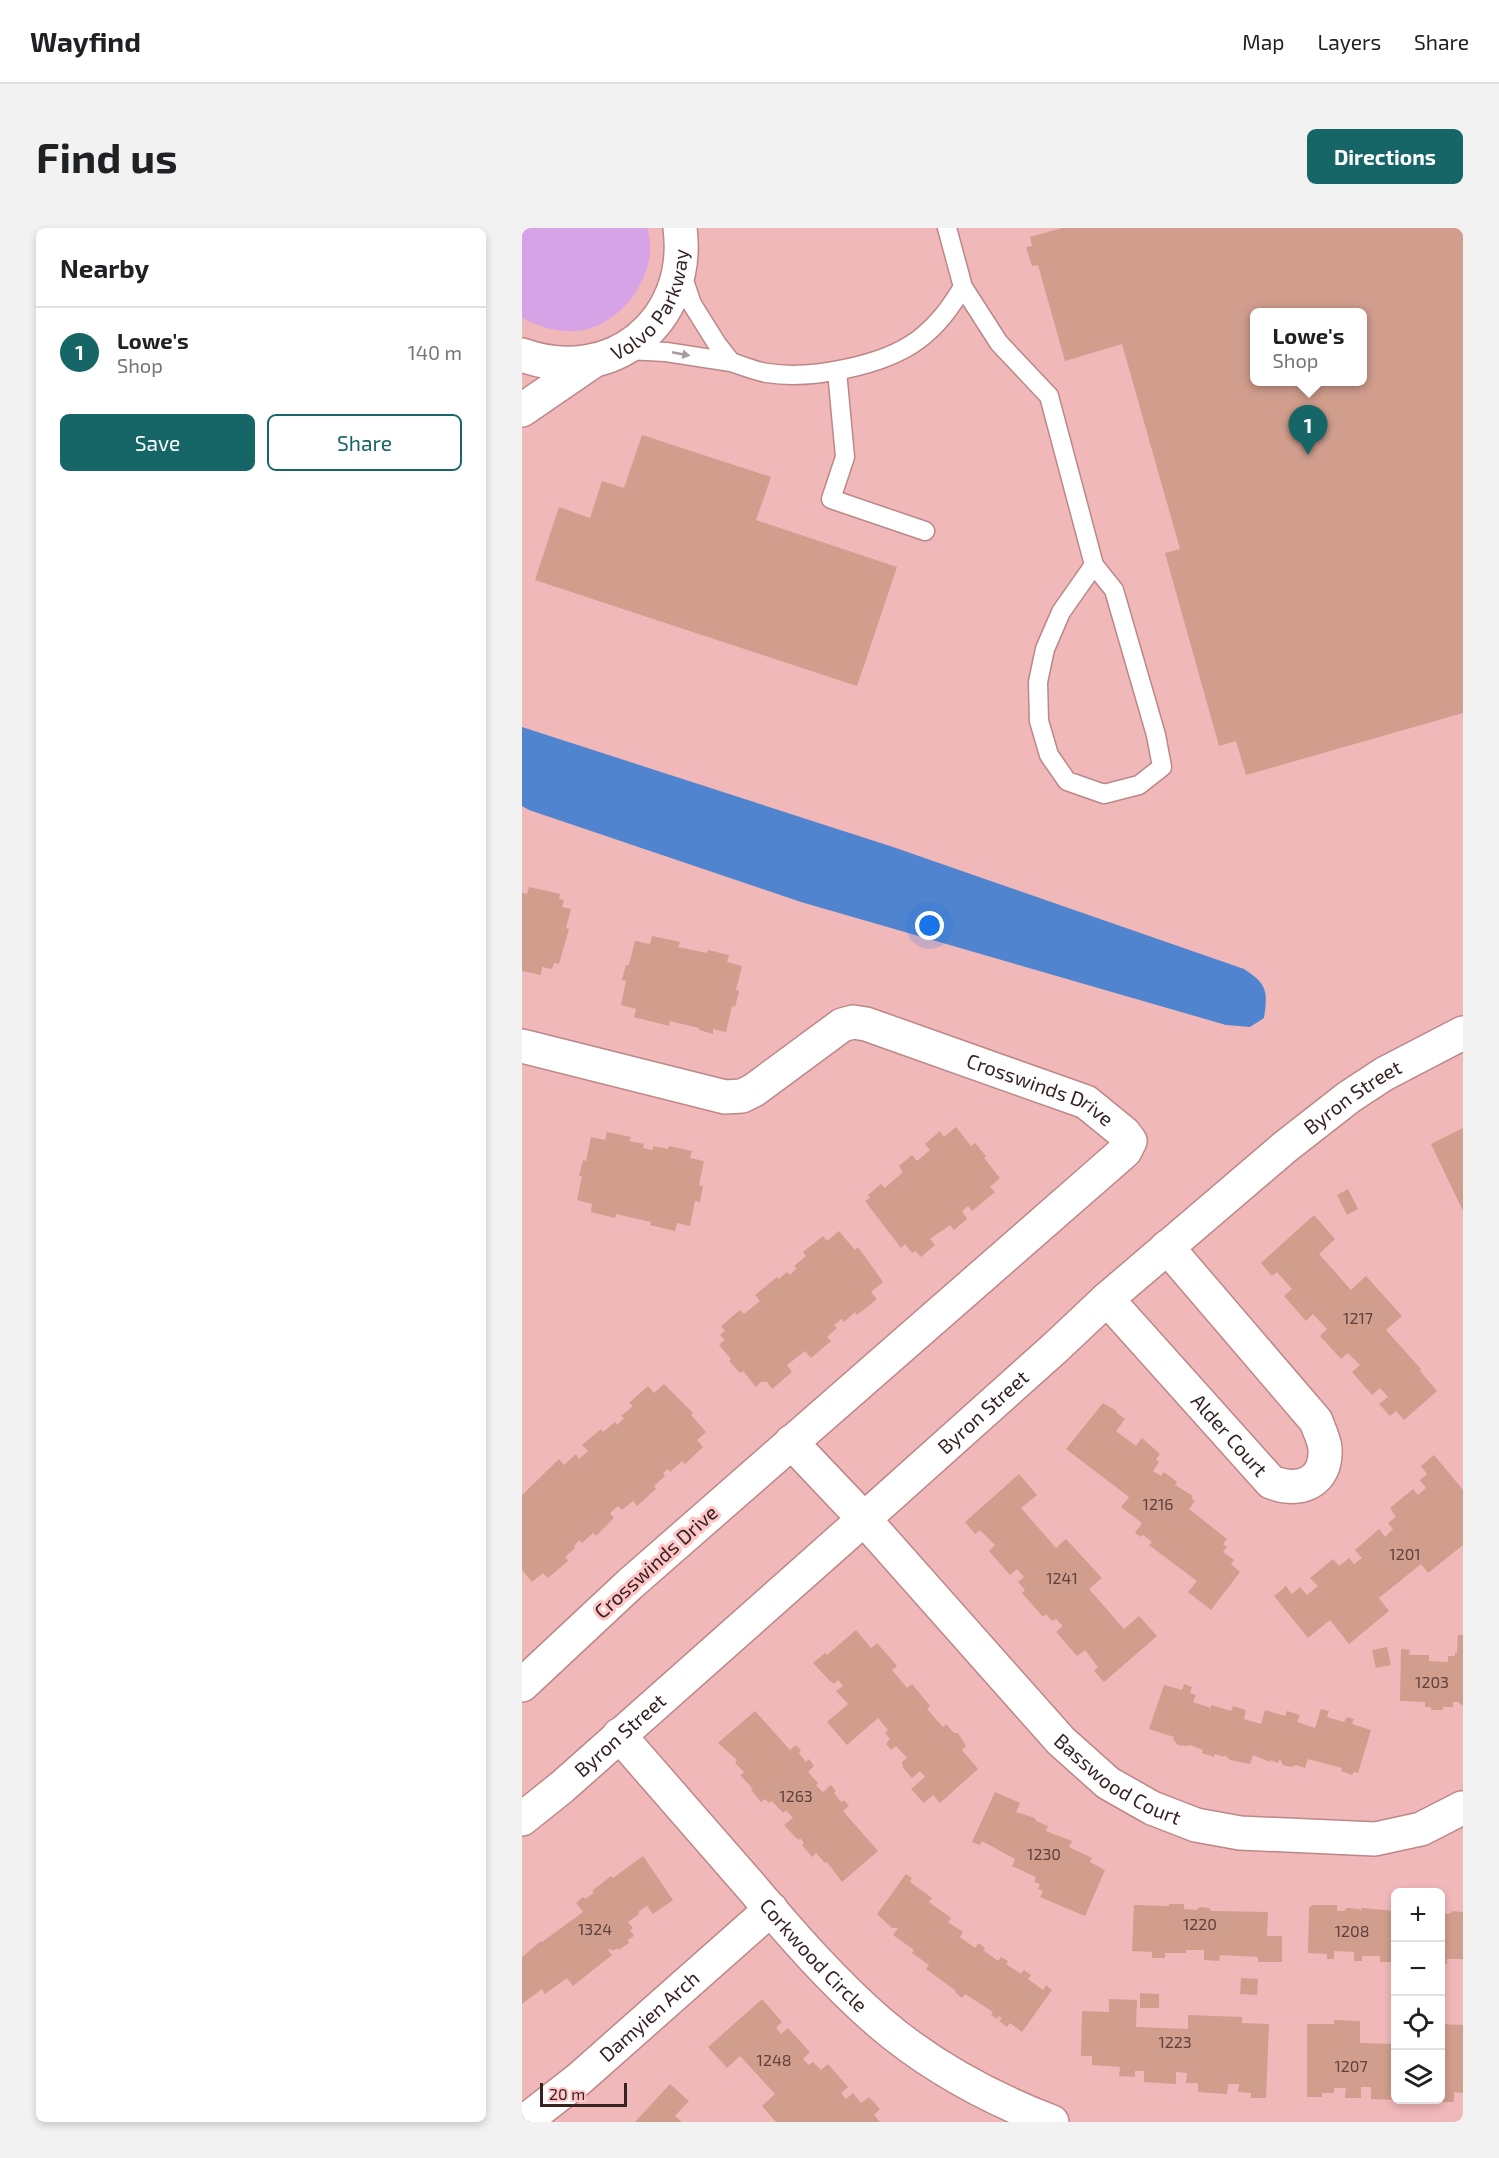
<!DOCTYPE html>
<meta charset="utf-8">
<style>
:root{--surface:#fff;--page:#f2f2f2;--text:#202124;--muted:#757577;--line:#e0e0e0;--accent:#166567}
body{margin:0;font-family:"Exo 2",sans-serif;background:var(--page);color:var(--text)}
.controls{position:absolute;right:18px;bottom:18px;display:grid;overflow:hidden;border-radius:9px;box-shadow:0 3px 9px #0003}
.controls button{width:54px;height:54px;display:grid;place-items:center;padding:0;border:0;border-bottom:2px solid var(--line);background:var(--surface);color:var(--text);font:30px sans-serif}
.scale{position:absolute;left:18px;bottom:15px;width:87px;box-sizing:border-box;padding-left:6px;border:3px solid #372222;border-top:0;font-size:16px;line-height:21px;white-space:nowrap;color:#372222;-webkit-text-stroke:4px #ffc5c6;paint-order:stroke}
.you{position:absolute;left:408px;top:698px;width:21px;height:21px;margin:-15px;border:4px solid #fff;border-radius:50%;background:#1a73e8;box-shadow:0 0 0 9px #1a73e833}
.badge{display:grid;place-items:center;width:39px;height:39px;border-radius:50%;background:var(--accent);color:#fff;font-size:20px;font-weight:700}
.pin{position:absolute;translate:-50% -50px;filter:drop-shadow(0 2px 3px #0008)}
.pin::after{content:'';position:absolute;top:32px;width:21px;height:18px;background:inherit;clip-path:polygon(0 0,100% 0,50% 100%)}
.popup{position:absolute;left:728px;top:80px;width:117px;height:78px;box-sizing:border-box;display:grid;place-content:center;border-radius:9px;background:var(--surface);filter:drop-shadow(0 2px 4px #0005);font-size:20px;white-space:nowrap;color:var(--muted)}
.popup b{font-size:22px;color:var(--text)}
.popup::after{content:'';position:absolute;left:50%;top:100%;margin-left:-12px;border:12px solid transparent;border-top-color:var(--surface)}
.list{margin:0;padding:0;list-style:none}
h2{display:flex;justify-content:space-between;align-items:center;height:78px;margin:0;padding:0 24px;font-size:26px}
h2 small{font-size:20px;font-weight:400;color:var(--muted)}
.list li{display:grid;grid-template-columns:39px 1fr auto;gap:18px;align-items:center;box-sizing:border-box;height:90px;padding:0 24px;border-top:2px solid var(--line)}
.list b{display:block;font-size:22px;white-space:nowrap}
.list p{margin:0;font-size:20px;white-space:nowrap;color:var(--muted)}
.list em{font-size:20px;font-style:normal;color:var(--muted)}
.actions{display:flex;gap:12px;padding:18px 24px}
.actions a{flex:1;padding:14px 0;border:2px solid var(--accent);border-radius:9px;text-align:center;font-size:21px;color:var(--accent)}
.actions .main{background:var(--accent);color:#fff}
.icon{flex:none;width:33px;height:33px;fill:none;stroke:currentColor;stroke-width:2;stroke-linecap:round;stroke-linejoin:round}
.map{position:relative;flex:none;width:941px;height:1894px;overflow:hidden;border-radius:9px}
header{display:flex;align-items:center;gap:36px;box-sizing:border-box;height:84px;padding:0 30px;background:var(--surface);border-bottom:2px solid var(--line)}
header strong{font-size:28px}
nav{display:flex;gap:33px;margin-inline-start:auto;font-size:21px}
.intro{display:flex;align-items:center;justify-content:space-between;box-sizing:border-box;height:144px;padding:0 36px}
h1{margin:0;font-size:42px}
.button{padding:15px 27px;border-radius:9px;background:var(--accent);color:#fff;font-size:21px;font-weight:700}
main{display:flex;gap:36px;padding:0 36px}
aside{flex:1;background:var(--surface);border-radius:9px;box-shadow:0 3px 9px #0003}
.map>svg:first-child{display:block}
</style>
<header>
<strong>Wayfind</strong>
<nav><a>Map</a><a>Layers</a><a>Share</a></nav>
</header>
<div class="intro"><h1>Find us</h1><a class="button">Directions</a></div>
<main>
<aside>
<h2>Nearby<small></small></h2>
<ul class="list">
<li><span class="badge">1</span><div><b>Lowe's</b><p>Shop</p></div><em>140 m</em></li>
</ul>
<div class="actions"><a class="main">Save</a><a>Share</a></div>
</aside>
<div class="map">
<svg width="941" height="1894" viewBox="0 0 941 1894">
<rect width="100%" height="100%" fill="#f1b8b9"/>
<path fill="#d7a3e7" d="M0,0H125C140,43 99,100 54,103C34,104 18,99 0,90Z"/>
<path fill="#5084ce" d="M0,499L371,619L722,741C745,756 746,763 742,790L728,799L704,797L279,674L7,582L0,578Z"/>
<path fill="#d19d8d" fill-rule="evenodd" d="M540,0H941V485L724,547L714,513L697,518L643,325L658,321L600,116L543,133L516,37L510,38L504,19L510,18L508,9ZM732,85H840V154H732Z
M120,207L249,249L234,292L375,339L335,458L13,352L37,279L68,290L80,253L102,260Z
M7,659L38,666L37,671L42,672L40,679L49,681L44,700L47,701L37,736L32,735L30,741L20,739L19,747L0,743V665L5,666Z
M130,708L158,714L156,719L185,725L186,722L207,727L205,734L220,738L214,762L217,763L213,779L210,778L204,804L191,801V806L177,802V800L148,793L147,798L112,789L114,781L99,777L104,753L100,752L104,737H107L113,713L128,716Z
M434,899L449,918L453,915L464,928L462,930L478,950L468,959L473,964L450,983L446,978L440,983L445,991L432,1002L428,997L408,1011L413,1017L399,1029L393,1023L390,1025L383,1016L379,1020L343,973L348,970L346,967L359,956L363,960L381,944L377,938L390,927L395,933L408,922L403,916L418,903L422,909Z
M941,900V983L909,916Z
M85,904L109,909L107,913L122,916L121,920L131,922V918L146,921L147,918L170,923L168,930L182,933L177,957L181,958L178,974L173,973L168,998L155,995L153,1003L128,997L129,994L94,986L93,990L69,984L70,976L55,972L60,948H57L61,932L64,933L69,909L83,912Z
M826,961L836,981L825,987L815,967Z
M792,987L813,1011L797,1026L829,1062L844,1048L880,1088L864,1102L899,1141L898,1143L915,1163L882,1192L874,1183L868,1188L857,1176L866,1169L858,1160L850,1167L830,1144L838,1137L826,1125L819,1131L798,1108L805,1101L791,1086L784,1093L762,1068L770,1061L755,1044L750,1048L739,1035Z
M317,1003L333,1022L336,1019L361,1054L349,1064L355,1071L335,1087L333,1084L322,1094L320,1091L312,1097L315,1100L305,1109L309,1113L289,1130L283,1123L265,1137L270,1144L250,1161L245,1154H239L234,1159L221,1143L218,1145L207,1133L209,1131L197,1117L203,1112L198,1107L203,1103L199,1098L218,1082L222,1086L238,1073L233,1067L255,1049L257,1051L265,1044L268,1047L275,1040L272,1038L284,1028L281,1024L301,1008L305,1013Z
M142,1156L171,1185L169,1187L184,1204L175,1212L181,1219L163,1236L160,1233L148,1244L146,1241L141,1245L143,1248L132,1258L134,1261L115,1278L111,1273L100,1282L96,1278L88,1285L92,1290L74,1308L71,1305L60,1315L57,1312L52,1318L53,1320L43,1329L46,1333L26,1350L21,1345L10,1354L0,1342V1267L37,1231L42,1237L54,1226L57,1231L66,1223L60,1217L79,1201L81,1204L93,1194L95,1197L102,1190L99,1188L111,1178L107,1175L126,1158L132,1165Z
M581,1175L595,1183L594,1184L603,1191L594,1203L614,1218L620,1210L638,1226L634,1231L637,1234L631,1243L639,1248L642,1244L655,1254L653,1257L671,1268L669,1270L673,1273L667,1281L705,1311L701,1316L705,1319L701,1324L712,1332L709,1336L718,1344L689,1382L666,1364L675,1353L627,1317L630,1314L621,1307L619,1309L613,1305L620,1295L599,1279L607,1269L544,1221Z
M912,1227L941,1262V1317L906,1345L899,1336L857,1370L867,1383L827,1416L808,1392L786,1410L752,1368L764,1358L770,1366L778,1359L785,1367L796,1358L788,1350L811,1331L817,1338L827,1330L832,1336L840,1330L833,1322L857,1301L863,1309L871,1301L866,1295L874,1289L868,1280L891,1261L896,1267L904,1260L898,1252L905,1246L899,1238Z
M497,1246L515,1267L499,1280L534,1320L544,1311L580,1350L567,1361L602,1401L617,1388L635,1408L582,1454L572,1443L576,1439L563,1422L555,1428L534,1404L541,1398L534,1391L530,1393L524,1386L521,1389L500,1365L503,1362L496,1354L502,1349L495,1341L488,1347L467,1323L473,1317L458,1302L453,1306L443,1294Z
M334,1402L349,1420L355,1415L375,1438L370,1442L385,1460L390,1456L408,1478L405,1481L421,1499L424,1496L432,1505H436L444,1518L440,1522L456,1541L418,1575L411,1567L402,1575L389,1561L403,1549L398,1543L390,1550L381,1540L380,1534L385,1530L374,1518L369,1522L364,1516L368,1511L363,1505L366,1502L356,1490L325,1517L305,1494L326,1476L314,1463L321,1458L316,1452L312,1456L307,1452L291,1435L303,1425L305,1427Z
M936,1407H941V1478L936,1474H931V1479H921V1482H909V1479H903V1474L878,1473L879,1421L888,1422L887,1427H907V1433L926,1434V1428H933V1425H935Z
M865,1419L869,1437L854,1440L850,1422Z
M662,1456L670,1459L668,1465L674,1467L671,1474L689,1480V1477L709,1483L711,1478L724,1482L722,1491L739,1496L743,1482L763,1488L765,1483L778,1487L775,1494L793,1500L799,1481L807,1483L805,1489L822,1494L825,1489L832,1491L830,1496L849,1502L836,1545L832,1544L830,1547L819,1543L820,1540L786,1531L783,1540L774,1537L769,1539L761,1537L758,1531L756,1535L748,1532V1534L731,1527L728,1536L708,1532L703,1527L702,1529L693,1526L692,1529L680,1525L681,1522L668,1517L664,1518L656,1517L651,1511L652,1509L627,1501L642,1457L660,1462Z
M233,1483L268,1522L274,1517L279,1522L277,1525L284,1534L287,1531L292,1538L286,1544L296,1555L294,1557L301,1564L309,1557L314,1563L312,1565L319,1574L322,1572L327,1578L321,1583L356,1623L320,1654L305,1634L303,1635L294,1625L290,1629L280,1617L282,1615L278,1610L277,1612L273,1609L262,1597L271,1590L264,1582L261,1585L250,1573L247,1575L243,1571L239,1574L229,1562L231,1561L218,1547L222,1544L213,1535L215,1532L196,1515Z
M473,1564L498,1575L494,1584L513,1590L514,1593L526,1598L524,1603L550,1613L547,1619L570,1630L568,1634L583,1642L563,1688L518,1669L521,1663L516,1661L518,1656L512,1654L514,1649L490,1638L493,1631L460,1613L458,1617L450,1614Z
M121,1628L151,1672L131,1686L125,1678L116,1684L117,1686L106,1694L111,1700L108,1702L112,1708L106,1712L107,1715L97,1722L95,1720L91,1723L89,1721L86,1722L90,1727L51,1758L45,1750L23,1766L20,1761L0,1776V1729L19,1713L20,1714L61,1684L54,1675L61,1669L63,1671L72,1665L70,1663L89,1648L91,1650Z
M384,1646L390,1650L388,1654L410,1670L407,1674L429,1690L426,1694L441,1704L438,1709L453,1720L457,1715L463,1720L461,1722L476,1733L479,1729L486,1733L484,1736L499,1746L502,1742L509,1747L506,1751L521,1762L524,1757L530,1762L500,1804L488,1795L485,1799L477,1793L480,1790L477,1788L475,1791L469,1787L471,1784L443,1766L440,1770L433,1764L434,1763L404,1741L407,1737L390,1725L392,1722L371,1707L376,1700H370L355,1686Z
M647,1676H662V1681L675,1682L677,1679L687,1680L689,1683L746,1684L745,1708H760V1734H736V1729L698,1727L697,1733L682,1732V1722H664V1725H643V1730H630V1724L610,1723L612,1677L647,1678Z
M791,1677H815V1683H822L825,1680L837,1681L839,1683V1680L874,1683L872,1734H858V1728H840V1733H832V1724L812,1723V1731H805V1726L786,1725L787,1679Z
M930,1683L941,1684V1731H925V1736H918V1687L929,1685Z
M719,1750L736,1751L735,1767L718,1766Z
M618,1765L637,1766V1780H618Z
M240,1771L260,1794L254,1800L259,1806L266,1800L288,1824L281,1831L287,1837L291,1834L299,1842L306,1836L326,1859L319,1865L324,1871L331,1865L339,1875L347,1869L358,1881L352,1887L358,1894H254L240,1878L253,1866L218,1828L205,1840L186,1819Z
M587,1771L615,1772L614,1799L666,1801V1787L720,1789V1795L747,1796L744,1870H729V1865L716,1864L717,1856H706L705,1866L676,1864V1855H664L665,1845L654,1844V1856L622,1854V1843H613V1849L597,1848L598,1839L570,1837V1828H559L560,1783L587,1784Z
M812,1792L838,1793V1815L874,1816V1872L849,1871V1859H839V1870H823L824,1860H812V1865H800V1869H785V1796H812Z
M918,1796L941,1797V1865L932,1864V1874H912V1872H918Z
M148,1856L167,1873L153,1888L160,1894H113Z"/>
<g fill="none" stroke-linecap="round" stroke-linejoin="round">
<defs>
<path id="lane" d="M441,59L477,115L527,168L572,337L539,384L523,421L516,454L517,493L527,527L545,553L582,566L617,557L640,539L634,507L592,362L572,337
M105,122L144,124L209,134L195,116L170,76L159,44
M209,134C221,138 233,143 245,145C288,152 361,138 396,112C416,97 428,80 441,59L425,0
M315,143L323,229L309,271L403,303"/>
<g id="street">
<path id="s1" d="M0,127C89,159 170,94 158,0"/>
<path d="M0,182L70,134"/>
<path id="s2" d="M0,818L203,869L220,868L232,862L320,797L331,794L344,796L564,874L602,905L608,913L603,923L108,1356L0,1457"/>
<path id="s3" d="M585,1071L749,1254C778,1265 805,1255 803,1220C802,1211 797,1202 794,1193L645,1019"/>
<path id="s4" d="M269,1214L342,1291L539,1513L586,1555L630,1580L674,1597L718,1605L853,1611L899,1601L940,1580"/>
<path id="s5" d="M97,1507C142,1559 187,1610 232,1662C271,1708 311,1754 357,1794C408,1838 468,1870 530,1894"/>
<path id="s6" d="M0,1591L40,1559L342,1291L533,1120L585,1071L763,919L827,869L862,846L941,805"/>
<path id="s7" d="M2,1894L57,1851L249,1681"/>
</g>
</defs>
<use href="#lane" stroke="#bd8788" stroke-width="21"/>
<use href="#street" stroke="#bd8788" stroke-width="36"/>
<use href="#lane" stroke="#fff" stroke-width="18"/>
<use href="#street" stroke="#fff" stroke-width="33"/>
</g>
<defs><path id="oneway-solid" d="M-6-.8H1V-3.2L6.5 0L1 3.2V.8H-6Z" transform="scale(1.5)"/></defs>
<use fill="#a59c9c" href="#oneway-solid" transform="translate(159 126) rotate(11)"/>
<g text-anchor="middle" stroke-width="6" stroke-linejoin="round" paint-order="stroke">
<g font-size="16" fill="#5e413d">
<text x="836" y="1096">1217</text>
<text x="636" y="1282">1216</text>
<text x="883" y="1332">1201</text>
<text x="540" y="1356">1241</text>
<text x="910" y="1460">1203</text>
<text x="274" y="1574">1263</text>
<text x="522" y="1632">1230</text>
<text x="678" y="1702">1220</text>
<text x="73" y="1707">1324</text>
<text x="830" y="1709">1208</text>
<text x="653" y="1820">1223</text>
<text x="252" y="1838">1248</text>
<text x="829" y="1844">1207</text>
</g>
<g font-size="20" fill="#372222" stroke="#ffc5c6">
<text dy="7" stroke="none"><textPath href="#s1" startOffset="159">Volvo Parkway</textPath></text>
<text dy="7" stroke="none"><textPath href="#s2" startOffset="560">Crosswinds Drive</textPath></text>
<text dy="7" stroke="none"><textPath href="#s6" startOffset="1101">Byron Street</textPath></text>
<text dy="7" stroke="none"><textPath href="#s6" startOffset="615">Byron Street</textPath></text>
<text dy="7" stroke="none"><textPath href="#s3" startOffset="183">Alder Court</textPath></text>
<text transform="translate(134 1334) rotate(-42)" y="7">Crosswinds Drive</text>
<text dy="7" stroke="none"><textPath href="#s6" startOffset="129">Byron Street</textPath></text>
<text dy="7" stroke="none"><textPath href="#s4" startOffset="472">Basswood Court</textPath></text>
<text dy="7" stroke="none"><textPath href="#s5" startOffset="294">Corkwood Circle</textPath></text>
<text dy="7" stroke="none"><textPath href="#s7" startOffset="164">Damyien Arch</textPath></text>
</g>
</g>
</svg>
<div class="controls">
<button>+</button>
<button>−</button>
<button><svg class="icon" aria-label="locate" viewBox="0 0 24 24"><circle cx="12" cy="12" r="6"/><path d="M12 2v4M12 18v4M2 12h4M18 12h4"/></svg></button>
<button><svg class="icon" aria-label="layers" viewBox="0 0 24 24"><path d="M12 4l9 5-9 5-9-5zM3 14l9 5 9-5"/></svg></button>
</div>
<div class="scale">20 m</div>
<div class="you"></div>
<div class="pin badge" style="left:786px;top:227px">1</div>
<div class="popup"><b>Lowe's</b>Shop</div>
</div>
</main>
